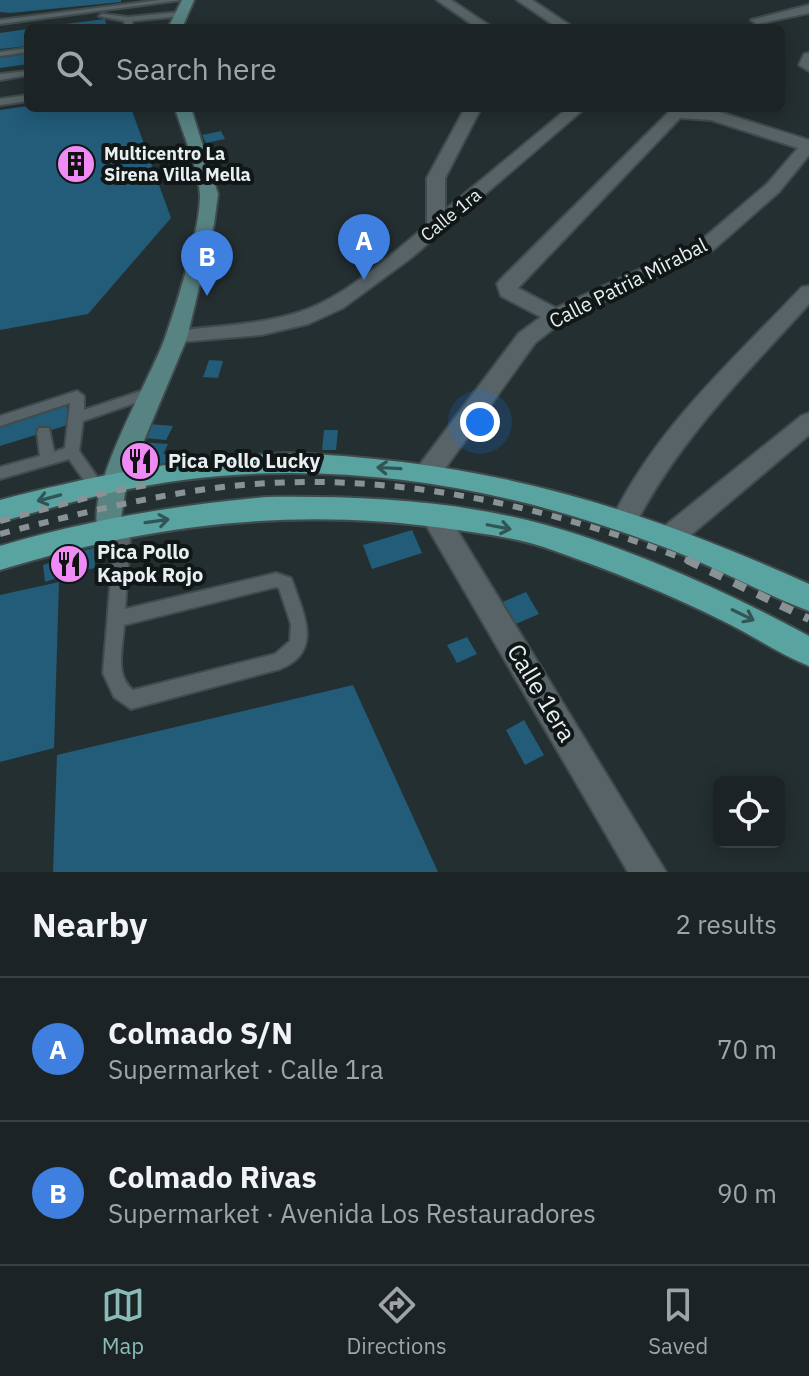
<!DOCTYPE html>
<meta charset="utf-8">
<style>
:root{--surface:#1b2325;--page:#282f32;--text:#f1f3f6;--muted:#a0a4a7;--line:#394042;--accent:#8bbbb9}
body{margin:0;font-family:"IBM Plex Sans",sans-serif;background:var(--page);color:var(--text)}
.controls{position:absolute;right:24px;bottom:24px;display:grid;overflow:hidden;border-radius:12px;box-shadow:0 4px 20px #0003}
.controls button{width:72px;height:72px;display:grid;place-items:center;padding:0;border:0;border-bottom:2px solid var(--line);background:var(--surface);color:var(--text);font:40px sans-serif}
.you{position:absolute;left:480px;top:422px;width:28px;height:28px;margin:-20px;border:6px solid #fff;border-radius:50%;background:#1a73e8;box-shadow:0 0 0 12px #1a73e833}
.badge{display:grid;place-items:center;width:52px;height:52px;border-radius:50%;background:var(--accent);color:#fff;font-size:26px;font-weight:700}
.pin{position:absolute;translate:-50% -66px;filter:drop-shadow(0 2px 4px #0008)}
.pin::after{content:'';position:absolute;top:42px;width:28px;height:24px;background:inherit;clip-path:polygon(0 0,100% 0,50% 100%)}
.list{margin:0;padding:0;list-style:none}
h2{display:flex;justify-content:space-between;align-items:center;height:104px;margin:0;padding:0 32px;font-size:34px}
h2 small{font-size:26px;font-weight:400;color:var(--muted)}
.list li{display:grid;grid-template-columns:52px 1fr auto;gap:24px;align-items:center;box-sizing:border-box;height:144px;padding:0 32px;border-top:2px solid var(--line)}
.list b{display:block;font-size:30px;white-space:nowrap}
.list p{margin:0;font-size:26px;white-space:nowrap;color:var(--muted)}
.list em{font-size:26px;font-style:normal;color:var(--muted)}
.icon{flex:none;width:44px;height:44px;fill:none;stroke:currentColor;stroke-width:2;stroke-linecap:round;stroke-linejoin:round}
.map{position:relative;flex:none;width:809px;height:872px;overflow:hidden}
.search{position:absolute;background:var(--surface);box-shadow:0 4px 20px #0003;left:24px;right:24px;top:24px;height:88px;display:flex;align-items:center;gap:20px;box-sizing:border-box;padding:0 28px;border-radius:12px;color:var(--muted);font-size:30px}
.sheet{height:392px;background:var(--surface)}
nav{display:flex;justify-content:space-around;align-items:center;box-sizing:border-box;height:112px;border-top:2px solid var(--line);background:var(--surface);font-size:22px;color:var(--muted)}
nav a{display:grid;justify-items:center;gap:4px}
nav .on{color:var(--accent)}
.map>svg:first-child{display:block}
</style>
<div class="map">
<svg width="809" height="872" viewBox="0 0 809 872">
<rect width="100%" height="100%" fill="#242f31"/>
<path fill="#225c79" d="M0,0H121V2L10,13L0,12Z
M105,19L107,28H50L49,26Z
M28,29V46L0,49V33Z
M28,54V64L0,68V58Z
M28,106L131,108L171,218L88,314L0,330V110Z
M221,131L225,139L206,143L202,135Z
M209,360L223,361L218,378L203,377Z
M66,404L71,424L0,446V424Z
M150,424L173,426L166,440L144,438Z
M324,430H338L336,450H322Z
M139,442L168,444L163,454L173,453L172,462L137,468L132,462Z
M412,530L422,553L372,569L363,545Z
M94,548L95,568L81,571V551Z
M75,554V572L64,575V556Z
M55,561L57,578L45,582L43,565Z
M59,582L54,748L0,762V595Z
M526,592L539,614L511,626L498,604Z
M467,637L477,654L457,663L447,645Z
M353,685L438,872H53L57,755Z
M524,720L544,755L525,765L506,730Z"/>
<g fill="none" stroke-linecap="round" stroke-linejoin="round">
<defs>
<path id="lane" d="M160,0H181L0,24V20Z
M180,12L184,14L183,16L132,21L133,28H125L124,21L99,16L103,14L128,17Z
M28,48V52L0,56V52Z
M28,71V75L0,80V74Z
M28,95V101L0,105V99Z
M153,387L160,392L158,395L83,421L79,451L100,481L102,485L100,489H90L69,459L0,479V467L40,456L37,432L39,428H49L54,452L65,448L70,403L0,426V416L77,391L84,396V410Z
M123,520L128,521L131,526L125,609L276,573L291,578L293,583C304,615 323,652 280,669L131,709L114,697L103,673L115,526L118,521ZM276,587L279,588L291,624L290,641L275,654L133,690C114,675 123,647 124,625Z"/>
<path id="street" d="M437,0H451L493,28H477Z
M517,0H532L574,28H558Z
M809,5V13L757,24L751,20Z
M809,53V71L799,65L804,54Z
M465,108H481L445,178V210L568,108H585L411,258L343,308L308,324L261,335L168,343L165,338L176,331C215,326 255,325 293,314C343,300 388,257 427,225V178Z
M676,108L713,110L809,140V155L779,192L713,250L563,321L535,343L439,477L430,480L421,477L418,470L421,463L519,333L541,317L501,296L497,284L500,280L671,110ZM680,118L711,120L798,148L767,184L699,242L556,308L518,288Z
M809,286V304C744,376 678,440 634,527L625,530L616,527L612,519C657,427 732,361 802,287Z
M809,413V435L679,545L670,548L661,545L657,537L661,529L801,416Z
M434,504L443,507L666,872H628L425,523L421,515L425,507Z"/>
<path id="secondary" d="M182,0H194L182,28H168Z
M175,108H191L218,194L214,224L187,338L127,481L118,536L109,539L100,536C80,495 150,381 165,338C177,304 200,230 200,196C200,172 182,132 175,108Z"/>
<path id="primary" d="M287,453C483,460 631,504 809,584V611C756,591 707,562 653,543C504,487 343,459 183,480C121,488 60,505 0,522V500C97,474 186,458 287,453Z
M267,497C360,496 455,500 546,525C631,549 716,587 794,628L809,636V666C779,654 752,635 723,621C669,594 612,571 555,551C520,538 480,533 443,528C291,507 145,525 0,570V546C88,520 175,505 267,497Z"/>
</defs>
<use href="#lane" stroke="#414b4d" stroke-width="4"/>
<use href="#street" stroke="#414b4d" stroke-width="4"/>
<use href="#secondary" stroke="#414b4d" stroke-width="4"/>
<use href="#primary" stroke="#414b4d" stroke-width="4"/>
<use href="#lane" fill="#576366" fill-rule="evenodd"/>
<use href="#street" fill="#576366" fill-rule="evenodd"/>
<use href="#secondary" fill="#588383" fill-rule="evenodd"/>
<use href="#primary" fill="#59a3a0" fill-rule="evenodd"/>
<path stroke="#899294" stroke-width="6" stroke-dasharray="10 10" stroke-linecap="butt" d="M0,521L108,492L153,484
M0,534C69,516 136,499 207,489C373,466 538,502 692,562"/>
<path stroke="#899294" stroke-width="8" stroke-dasharray="13 13" stroke-linecap="butt" d="M687,560L809,619"/>
</g>
<defs><path id="oneway-shaft" d="M-6 0H5M1.5-3L5.5 0L1.5 3" fill="none" stroke-width="1.6" stroke-linecap="round" stroke-linejoin="round" transform="scale(2)"/></defs>
<g stroke="#315555">
<use href="#oneway-shaft" transform="translate(389 468) rotate(-177)"/>
<use href="#oneway-shaft" transform="translate(49 498) rotate(165)"/>
<use href="#oneway-shaft" transform="translate(157 521) rotate(-8)"/>
<use href="#oneway-shaft" transform="translate(499 527) rotate(11)"/>
<use href="#oneway-shaft" transform="translate(743 615) rotate(26)"/>
</g>
<defs>
<symbol id="building-disc" viewBox="-11 -11 22 22"><circle r="9.5" fill="#f08bf5" stroke="#111617"/><path d="M-4-6H4V6H1V3H-1V6H-4ZM-2.5-4.3h1.7v1.8h-1.7ZM.8-4.3h1.7v1.8H.8ZM-2.5-1h1.7V.8h-1.7ZM.8-1h1.7V.8H.8Z" fill="#111"/></symbol>
<symbol id="restaurant-disc" viewBox="-11 -11 22 22"><circle r="9.5" fill="#f08bf5" stroke="#111617"/><path d="M-5-6h1v4h1v-4h1v4h1v-4h1v5L-1.5 .5V6h-2V.5L-5-1ZM5-6V6H3V1.5H1.5Q1.5-4 5-6Z" fill="#111"/></symbol>
</defs>
<g fill-rule="evenodd">
<use href="#building-disc" x="54" y="142" width="44" height="44"/>
<use href="#restaurant-disc" x="118" y="439" width="44" height="44"/>
<use href="#restaurant-disc" x="47" y="542" width="44" height="44"/>
</g>
<g text-anchor="middle" stroke-width="8" stroke-linejoin="round" paint-order="stroke">
<g font-size="18" font-weight="bold" fill="#e8eff0" stroke="#111617" text-anchor="start">
<text x="104" y="160">Multicentro La<tspan x="104" dy="21">Sirena Villa Mella</tspan></text>
</g>
<g font-size="18" fill="#e8eff0" stroke="#111617">
<text transform="translate(451 215) rotate(-39)" y="6">Calle 1ra</text>
</g>
<g font-size="20" fill="#e8eff0" stroke="#111617">
<text transform="translate(628 283) rotate(-27)" y="7">Calle Patria Mirabal</text>
</g>
<g font-size="20" font-weight="bold" fill="#e8eff0" stroke="#111617" text-anchor="start">
<text x="168" y="468">Pica Pollo Lucky</text>
<text x="97" y="559">Pica Pollo<tspan x="97" dy="23">Kapok Rojo</tspan></text>
</g>
<g font-size="24" fill="#e8eff0" stroke="#111617">
<text transform="translate(541 693) rotate(59)" y="8">Calle 1era</text>
</g>
</g>
</svg>
<div class="controls">
<button><svg class="icon" aria-label="locate" viewBox="0 0 24 24"><circle cx="12" cy="12" r="6"/><path d="M12 2v4M12 18v4M2 12h4M18 12h4"/></svg></button>
</div>
<div class="you"></div>
<div class="pin badge" style="left:364px;top:280px;background:#3f7fe0">A</div>
<div class="pin badge" style="left:207px;top:296px;background:#3f7fe0">B</div>
<div class="search"><svg class="icon" aria-label="search" viewBox="0 0 24 24"><circle cx="10" cy="10" r="6"/><path d="M15 15l6 6"/></svg>Search here</div>
</div>
<section class="sheet">
<h2>Nearby<small>2 results</small></h2>
<ul class="list">
<li><span class="badge" style="background:#3f7fe0">A</span><div><b>Colmado S/N</b><p>Supermarket · Calle 1ra</p></div><em>70 m</em></li>
<li><span class="badge" style="background:#3f7fe0">B</span><div><b>Colmado Rivas</b><p>Supermarket · Avenida Los Restauradores</p></div><em>90 m</em></li>
</ul>
</section>
<nav>
<a class="on"><svg class="icon" aria-label="map" viewBox="0 0 24 24"><path d="M3 6l6-2 6 2 6-2v14l-6 2-6-2-6 2zM9 4v14M15 6v14"/></svg>Map</a>
<a><svg class="icon" aria-label="directions" viewBox="0 0 24 24"><path d="M12 3l9 9-9 9-9-9zM9 14v-3h6M13 9l2 2-2 2"/></svg>Directions</a>
<a><svg class="icon" aria-label="saved" viewBox="0 0 24 24"><path d="M7 4h10v16l-5-4-5 4z"/></svg>Saved</a>
</nav>
